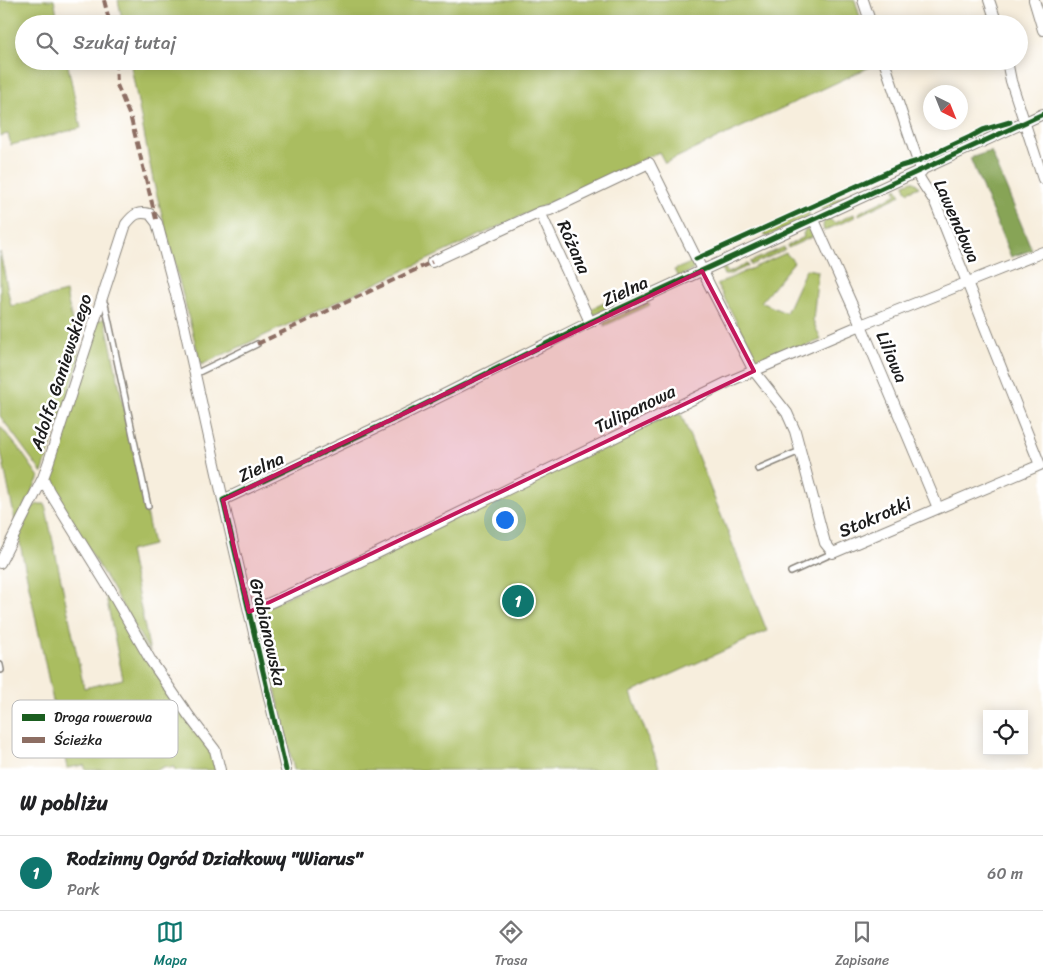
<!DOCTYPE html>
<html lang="pl">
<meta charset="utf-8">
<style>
:root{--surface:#fff;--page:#f6f6f6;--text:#202124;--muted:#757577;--line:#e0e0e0;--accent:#0f766e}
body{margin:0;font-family:Sriracha,sans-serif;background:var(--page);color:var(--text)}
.controls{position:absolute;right:15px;bottom:15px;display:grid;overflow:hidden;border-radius:0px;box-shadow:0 2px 12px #0003}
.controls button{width:45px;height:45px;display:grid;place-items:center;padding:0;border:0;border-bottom:1px solid var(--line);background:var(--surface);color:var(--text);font:25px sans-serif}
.compass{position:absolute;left:923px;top:85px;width:45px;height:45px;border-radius:50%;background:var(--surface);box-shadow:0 2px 12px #0003;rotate:137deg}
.you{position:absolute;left:504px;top:519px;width:18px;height:18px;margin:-12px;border:4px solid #fff;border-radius:50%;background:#1a73e8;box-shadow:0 0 0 8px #1a73e833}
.badge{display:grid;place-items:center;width:32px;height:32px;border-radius:50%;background:var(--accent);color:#fff;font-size:16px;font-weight:700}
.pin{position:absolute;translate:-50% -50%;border:2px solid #fff;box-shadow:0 1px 5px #0006}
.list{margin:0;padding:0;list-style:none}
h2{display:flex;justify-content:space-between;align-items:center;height:65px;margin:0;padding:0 20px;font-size:21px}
h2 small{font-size:16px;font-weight:400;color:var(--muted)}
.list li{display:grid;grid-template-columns:32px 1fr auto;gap:15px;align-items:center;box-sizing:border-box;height:75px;padding:0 20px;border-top:1px solid var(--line)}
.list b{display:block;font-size:19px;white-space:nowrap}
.list p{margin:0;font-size:16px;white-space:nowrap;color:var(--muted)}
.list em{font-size:16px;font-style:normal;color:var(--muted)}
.icon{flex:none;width:28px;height:28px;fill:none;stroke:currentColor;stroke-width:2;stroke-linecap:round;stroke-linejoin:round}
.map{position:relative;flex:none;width:1043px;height:770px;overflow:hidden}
.search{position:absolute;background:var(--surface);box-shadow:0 2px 12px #0003;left:15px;right:15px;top:15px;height:55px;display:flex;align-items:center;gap:12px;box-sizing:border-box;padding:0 18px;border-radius:28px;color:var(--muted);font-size:19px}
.sheet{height:140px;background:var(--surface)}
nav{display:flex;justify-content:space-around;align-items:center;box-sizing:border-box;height:70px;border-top:1px solid var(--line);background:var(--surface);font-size:14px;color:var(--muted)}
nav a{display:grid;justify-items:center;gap:2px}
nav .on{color:var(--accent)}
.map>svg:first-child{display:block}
</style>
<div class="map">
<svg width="1043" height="770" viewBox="0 0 1043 770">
<rect width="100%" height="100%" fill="#fff"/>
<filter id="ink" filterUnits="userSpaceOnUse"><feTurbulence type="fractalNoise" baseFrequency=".02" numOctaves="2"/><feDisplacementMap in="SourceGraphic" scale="10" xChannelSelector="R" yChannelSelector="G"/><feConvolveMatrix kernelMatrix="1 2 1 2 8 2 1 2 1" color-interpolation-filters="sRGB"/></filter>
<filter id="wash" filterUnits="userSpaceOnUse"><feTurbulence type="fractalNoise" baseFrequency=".0096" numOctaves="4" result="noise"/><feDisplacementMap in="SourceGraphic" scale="20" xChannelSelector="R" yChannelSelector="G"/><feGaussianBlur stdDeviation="1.12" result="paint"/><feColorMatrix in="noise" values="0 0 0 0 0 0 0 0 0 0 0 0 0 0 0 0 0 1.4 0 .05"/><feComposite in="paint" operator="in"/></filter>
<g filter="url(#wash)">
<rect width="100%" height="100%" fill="#f7eedd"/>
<path fill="#aabd61" stroke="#636c3e" d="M0,0H54L59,24H24V61H67L81,128L11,145L8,134L0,136Z
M118,0H855L862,24H123Z
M130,61H872L874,65L665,163L659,152L201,365L153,180Z
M912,181L916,183L919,187L907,192L904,184Z
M866,186L868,189L823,210L819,207Z
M897,188L901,195L859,215L858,213L897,194L895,189Z
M810,211L807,218L766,237L764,232Z
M854,214L855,217L824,231C822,226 823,218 830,219L834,223Z
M807,229L813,231L816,235L788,248L787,246L804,237L803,234L805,230Z
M784,247L785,250L751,265L750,262Z
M0,252L11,306L66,292L80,359L42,473L0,416Z
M786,253L794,262L761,302L786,313L806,269L818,271L813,321L821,340L766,361V359L762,361L755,358L717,284Z
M693,262L694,264L693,270L678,277L674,270Z
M747,264L748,266L729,275H724L721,268H725L728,273Z
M606,302L609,308L594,315L592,314L589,310Z
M647,302L650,305L604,326V323Z
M105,318L153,545L129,551L150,652L47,479L96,322Z
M676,412L678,415L681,414L767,631L631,693L659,767L653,770H294L257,611Z
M0,426L20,450L39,477L16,525L0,447Z
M38,504H45L84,688L123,679L103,582L212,752L216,770H175L174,767L169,768L166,766L157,770H86L84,765L67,768L18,534L31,508Z"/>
<path fill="#87a457" stroke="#52603a" d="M991,151L1032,250L1011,257L970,158Z"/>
</g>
<g filter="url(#ink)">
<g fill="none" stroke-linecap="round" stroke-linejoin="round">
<defs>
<path id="service" d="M102,299L105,304L148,506
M195,374L257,344
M758,469L800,451
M791,572L833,553
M0,665L1,670"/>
<path id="minor" d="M863,0L871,24
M989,0L997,24
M1034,0L1043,30
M884,61L916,156L922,171
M1007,61L1011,81L1043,179
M540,212L590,322
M814,220L861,325L938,508
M432,262L540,212L550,210L649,163L710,286L754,371L787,413L795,431L825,543L833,553L1040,465L935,202C929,192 922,184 917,173
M43,478L49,491L111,591L151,661L189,716L215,750L220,770
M223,500L401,416L590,322L1043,114
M0,563L43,478L48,464L126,224C134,214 138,211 150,214L157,223L184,325L223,500L286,770
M249,612L326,578L730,381L861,325L1043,252"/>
</defs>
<use href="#service" stroke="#8a857c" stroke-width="8"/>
<use href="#minor" stroke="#8a857c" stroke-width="12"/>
<use href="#service" stroke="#fff" stroke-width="5"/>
<use href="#minor" stroke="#fff" stroke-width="10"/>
<path stroke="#8d6e63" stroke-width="4" stroke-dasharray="8 4" stroke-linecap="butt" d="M104,0L110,24
M116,61L117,85L131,119L157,223
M257,344L432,262"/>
<defs>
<path id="cycleway" d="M696,259L901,166L918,161L970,137L983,130L1010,122
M286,770L223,500L401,416L590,322L1043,114"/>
</defs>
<use href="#cycleway" stroke="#fff" stroke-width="8"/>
<use href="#cycleway" stroke="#1b5e20" stroke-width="5"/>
</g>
</g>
<path fill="#c2185b" fill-opacity="0.2" stroke="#c2185b" stroke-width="4" stroke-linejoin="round" d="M702,271L754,371L249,612L223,500Z"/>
<g text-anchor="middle" stroke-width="5" stroke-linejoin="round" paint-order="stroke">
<g font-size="18" fill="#1c1c1c" stroke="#fff">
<text transform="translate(957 221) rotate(66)" y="6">Lawendowa</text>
<text transform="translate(574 247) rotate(66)" y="6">Różana</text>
<text transform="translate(625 291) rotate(-25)" y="6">Zielna</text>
<text transform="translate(892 357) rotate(67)" y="6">Liliowa</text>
<text transform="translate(61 372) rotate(-72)" y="6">Adolfa Ganiewskiego</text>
<text transform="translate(635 409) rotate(-26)" y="6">Tulipanowa</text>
<text transform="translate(261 467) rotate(-25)" y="6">Zielna</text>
<text transform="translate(875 517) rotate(-23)" y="6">Stokrotki</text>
<text transform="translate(268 632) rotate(77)" y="6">Grabianowska</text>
</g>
</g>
<rect x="12" y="700" width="166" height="58" rx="8" fill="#fff" stroke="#bbb" stroke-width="1"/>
<rect x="22" y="714" width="23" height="7" fill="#1b5e20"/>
<rect x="22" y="737" width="23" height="6" fill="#8d6e63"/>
<g font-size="14" fill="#1c1c1c">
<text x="54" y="722">Droga rowerowa</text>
<text x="54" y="745">Ścieżka</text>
</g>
</svg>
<div class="controls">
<button><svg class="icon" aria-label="locate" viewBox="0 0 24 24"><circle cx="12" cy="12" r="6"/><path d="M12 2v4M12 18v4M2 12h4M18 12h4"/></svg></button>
</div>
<svg class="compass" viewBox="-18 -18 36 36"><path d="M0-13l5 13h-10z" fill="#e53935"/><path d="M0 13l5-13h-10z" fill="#757577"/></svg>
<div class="you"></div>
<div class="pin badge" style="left:518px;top:601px">1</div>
<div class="search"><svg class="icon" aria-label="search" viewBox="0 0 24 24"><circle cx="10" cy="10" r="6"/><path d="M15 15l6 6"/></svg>Szukaj tutaj</div>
</div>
<section class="sheet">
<h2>W pobliżu<small></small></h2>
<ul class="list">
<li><span class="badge">1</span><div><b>Rodzinny Ogród Działkowy &quot;Wiarus&quot;</b><p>Park</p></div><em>60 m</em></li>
</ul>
</section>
<nav>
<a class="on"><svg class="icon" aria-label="map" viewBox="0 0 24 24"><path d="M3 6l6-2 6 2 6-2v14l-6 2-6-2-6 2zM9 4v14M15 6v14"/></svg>Mapa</a>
<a><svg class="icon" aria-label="directions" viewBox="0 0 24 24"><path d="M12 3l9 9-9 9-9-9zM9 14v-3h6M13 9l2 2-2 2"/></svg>Trasa</a>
<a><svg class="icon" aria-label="saved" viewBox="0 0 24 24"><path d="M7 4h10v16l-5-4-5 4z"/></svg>Zapisane</a>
</nav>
